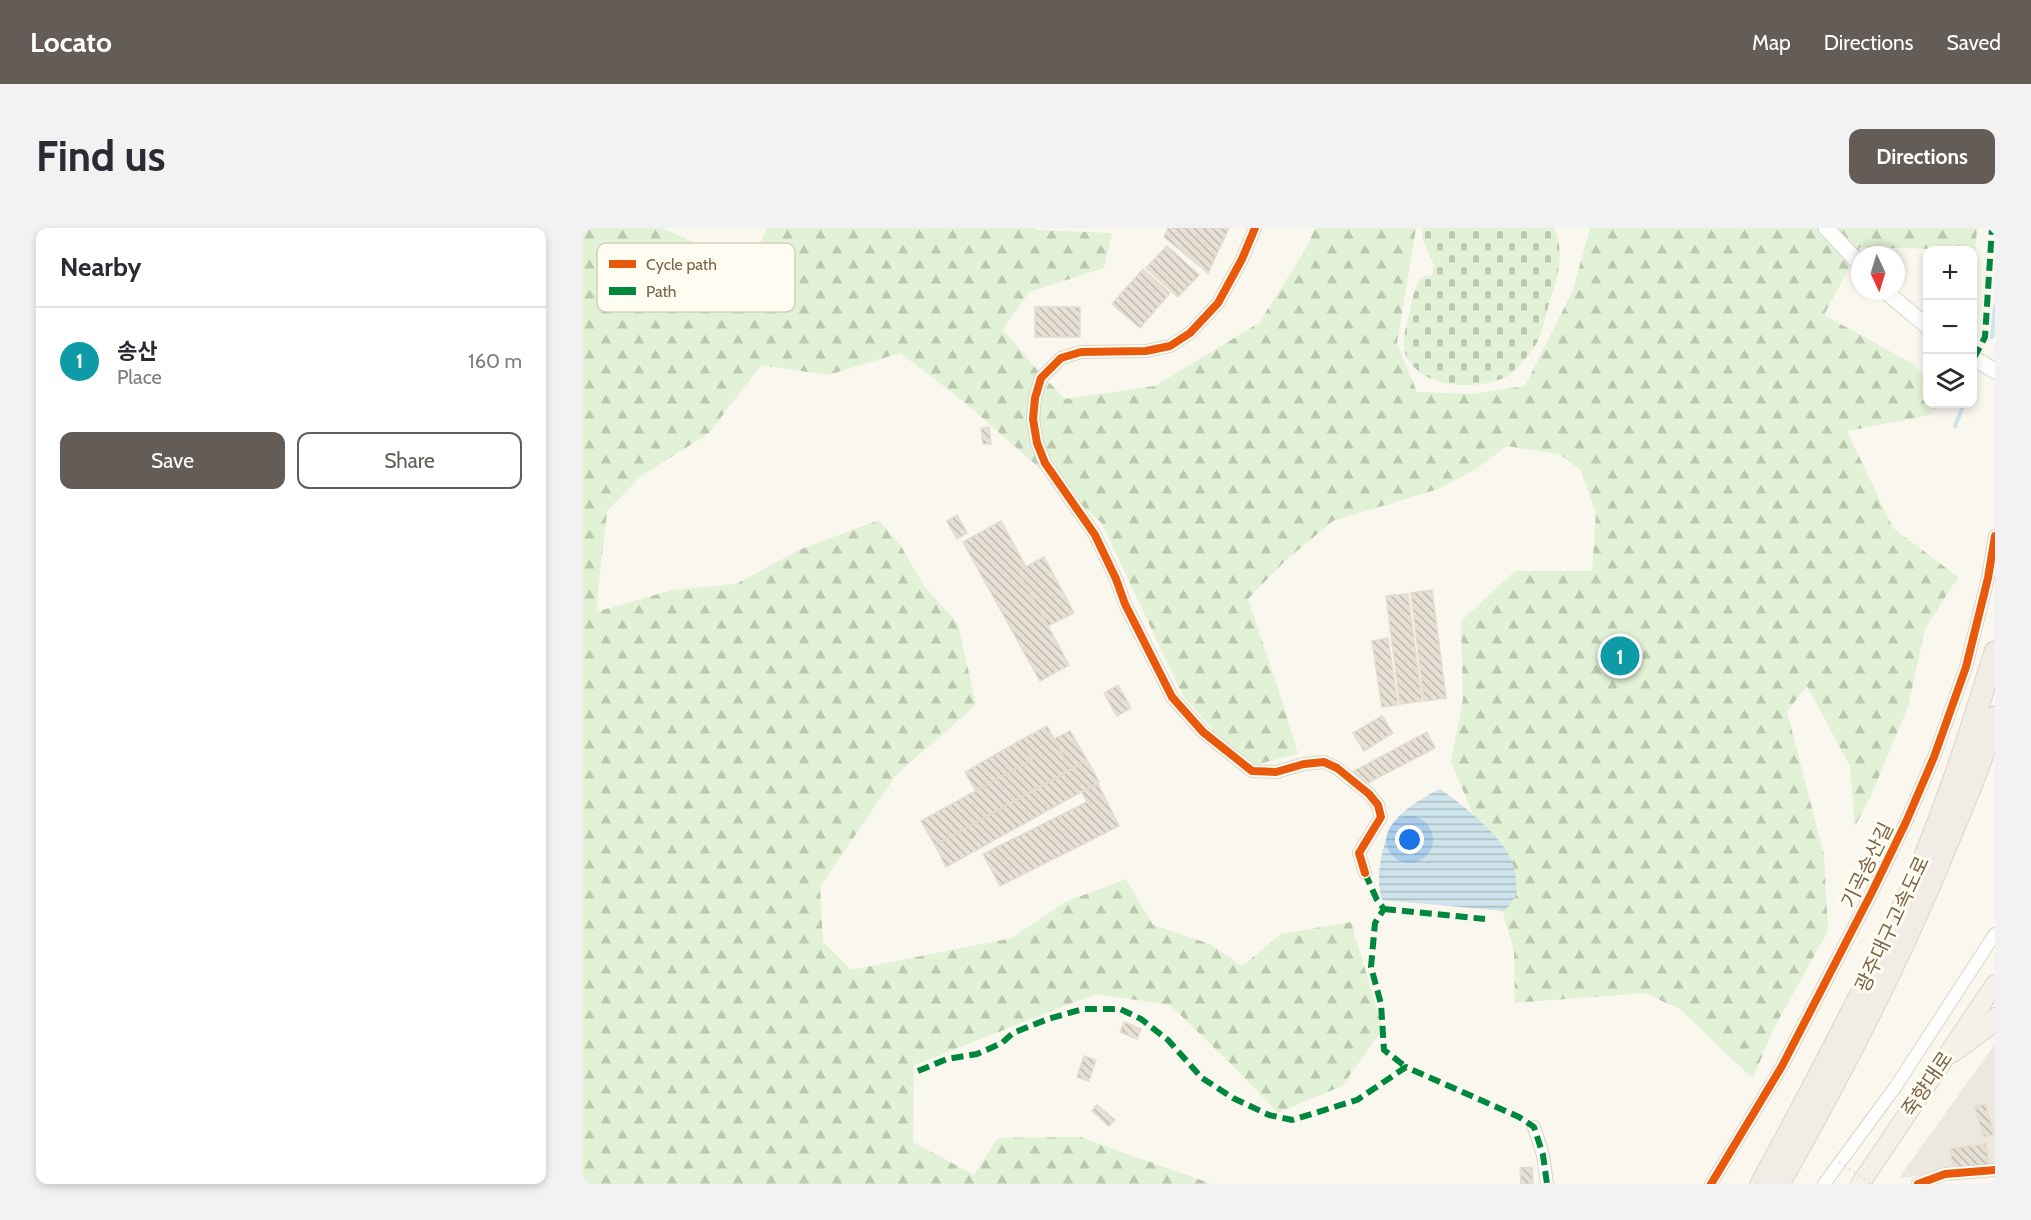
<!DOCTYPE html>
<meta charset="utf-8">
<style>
:root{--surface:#fff;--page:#f2f2f3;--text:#2b2b33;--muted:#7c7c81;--line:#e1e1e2;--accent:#635c57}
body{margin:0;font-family:Cabin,"Noto Sans KR",sans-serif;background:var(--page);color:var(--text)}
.controls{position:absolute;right:18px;top:18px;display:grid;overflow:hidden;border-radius:12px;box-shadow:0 3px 9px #0003}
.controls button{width:54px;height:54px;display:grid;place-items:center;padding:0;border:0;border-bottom:2px solid var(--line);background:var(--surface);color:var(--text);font:30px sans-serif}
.compass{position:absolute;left:1269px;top:18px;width:54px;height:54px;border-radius:50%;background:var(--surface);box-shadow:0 3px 9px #0003;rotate:176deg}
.you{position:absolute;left:828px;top:612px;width:21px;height:21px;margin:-15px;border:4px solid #fff;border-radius:50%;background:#1a73e8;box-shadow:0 0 0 9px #1a73e833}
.badge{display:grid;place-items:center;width:39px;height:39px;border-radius:50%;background:var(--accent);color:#fff;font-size:20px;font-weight:700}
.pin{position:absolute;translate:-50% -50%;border:3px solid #fff;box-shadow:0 2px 6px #0006}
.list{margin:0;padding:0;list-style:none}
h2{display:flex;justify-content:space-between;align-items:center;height:78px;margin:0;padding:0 24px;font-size:26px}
h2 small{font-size:20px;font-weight:400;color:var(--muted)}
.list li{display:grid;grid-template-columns:39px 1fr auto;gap:18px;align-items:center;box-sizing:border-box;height:108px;padding:0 24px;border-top:2px solid var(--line)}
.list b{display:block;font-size:22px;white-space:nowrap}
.list p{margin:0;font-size:20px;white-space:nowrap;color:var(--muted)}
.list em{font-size:20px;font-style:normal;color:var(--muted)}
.actions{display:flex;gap:12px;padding:18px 24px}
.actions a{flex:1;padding:14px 0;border:2px solid var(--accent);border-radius:12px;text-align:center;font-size:21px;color:var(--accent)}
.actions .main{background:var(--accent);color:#fff}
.icon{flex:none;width:33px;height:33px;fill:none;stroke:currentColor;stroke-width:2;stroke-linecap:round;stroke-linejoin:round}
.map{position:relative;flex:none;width:1413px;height:956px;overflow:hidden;border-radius:12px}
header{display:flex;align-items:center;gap:36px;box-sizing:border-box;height:84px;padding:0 30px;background:var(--accent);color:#fff}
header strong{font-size:28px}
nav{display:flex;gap:33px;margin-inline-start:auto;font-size:21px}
.intro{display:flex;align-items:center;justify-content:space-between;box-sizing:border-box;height:144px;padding:0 36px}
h1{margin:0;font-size:42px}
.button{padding:15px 27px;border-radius:12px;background:var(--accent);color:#fff;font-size:21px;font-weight:700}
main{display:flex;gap:36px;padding:0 36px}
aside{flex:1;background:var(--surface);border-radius:12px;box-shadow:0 3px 9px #0003}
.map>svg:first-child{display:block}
</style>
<header>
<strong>Locato</strong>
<nav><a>Map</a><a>Directions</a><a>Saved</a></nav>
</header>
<div class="intro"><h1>Find us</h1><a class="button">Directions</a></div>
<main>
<aside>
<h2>Nearby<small></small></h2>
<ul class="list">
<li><span class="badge" style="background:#0f9aa8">1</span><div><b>송산</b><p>Place</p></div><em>160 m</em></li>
</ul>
<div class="actions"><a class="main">Save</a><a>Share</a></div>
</aside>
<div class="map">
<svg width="1413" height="956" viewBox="0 0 1413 956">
<defs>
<pattern id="forest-firs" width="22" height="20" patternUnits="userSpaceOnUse" patternTransform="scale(1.5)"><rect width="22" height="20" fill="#e2f2d7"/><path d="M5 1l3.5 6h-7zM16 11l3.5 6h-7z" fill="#bcc8b0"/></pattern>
<pattern id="cemetery-stones" width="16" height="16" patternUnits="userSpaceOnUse" patternTransform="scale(1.5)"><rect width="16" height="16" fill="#e2f2d7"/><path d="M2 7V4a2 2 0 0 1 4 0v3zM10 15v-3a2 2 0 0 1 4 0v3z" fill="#bcc8b0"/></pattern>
<pattern id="water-rules" width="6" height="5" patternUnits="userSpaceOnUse" patternTransform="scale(1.5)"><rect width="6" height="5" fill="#cee4ec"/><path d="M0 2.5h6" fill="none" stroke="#acbcc1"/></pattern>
<pattern id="building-back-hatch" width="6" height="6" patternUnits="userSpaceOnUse" patternTransform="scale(1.5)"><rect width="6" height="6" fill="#e6e0d5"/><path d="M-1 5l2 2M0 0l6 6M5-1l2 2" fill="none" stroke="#bfb9af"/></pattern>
</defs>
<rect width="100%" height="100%" fill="#f9f7ee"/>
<path fill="#ede8de" d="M1413,816V940L1317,950Z"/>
<path fill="url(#forest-firs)" d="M0,0H80L170,41L184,0H454L455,2L530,5L522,40L447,64L421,101L456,143L483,171L573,158L677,95L726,17L733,0H834L815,115L835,164L891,166L943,158L991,62L1008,0H1395L1391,60L1390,22L1278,19L1242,87L1331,136L1345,152L1346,176H1359L1348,187L1265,203L1311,300L1376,349L1343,401L1326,479L1288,570L1273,598L1268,538L1225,458L1205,483L1242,627L1246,703L1192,800L1171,850L1141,823L1098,781L1062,765L933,775L932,723L896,598L869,534L881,471L879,393L933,343H1010L1014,285L999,242L977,226L925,218L894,241L856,261L751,293L704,332L666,371L700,472L716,526L664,539L601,468L519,294L380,172L318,125L246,147L179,137L127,205L58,249L25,283L14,384L90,362L154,356L217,322L297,292L320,320L343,359L376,396L394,477L315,546L238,659L241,714L269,742L430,710L483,674L544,651L571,697L628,716L660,738L699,706L769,694L801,801L760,858L696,885L651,838L588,777L514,766L332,837L331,914L392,947L416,910L498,909L630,956H0Z"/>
<path fill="url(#cemetery-stones)" d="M841,0H972C983,23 976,49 968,72C964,85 960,109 952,119C948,126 931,146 924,149C893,163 837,161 823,125C819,113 825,95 828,84C830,72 832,60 839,49L850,47L852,37L840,11Z"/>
<path fill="url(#water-rules)" d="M858,561C880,576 921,609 930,634C934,643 934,656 935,666L923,683L800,672C799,666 797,660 797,654C796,639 803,606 812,594C820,582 845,567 858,561Z"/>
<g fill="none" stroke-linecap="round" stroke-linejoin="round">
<path stroke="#cee4ec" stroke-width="4" d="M1410,109L1413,78
M1390,153L1391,151
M1373,198L1382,176"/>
</g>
<path fill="url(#building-back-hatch)" stroke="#e4dccf" stroke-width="1.5" d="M586,0H647L626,45L582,9Z
M585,18L617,47L596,69L564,40Z
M561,41L588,65L558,100L530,76Z
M453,79H498V109H453Z
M407,199L409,216H401L399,200Z
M375,287L385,305L375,311L365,293Z
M419,293L444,339L436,343L487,437L458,453L381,314Z
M462,329L492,385L466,398L436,343Z
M850,362L864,470L842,473L829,365Z
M826,366L840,473L818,476L804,368Z
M806,410L816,477L800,479L790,413Z
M536,457L549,480L535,488L522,465Z
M800,488L811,505L782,523L771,505Z
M465,498L489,542L353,617L339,593L450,532L439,512Z
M488,503L505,532L489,542L472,511Z
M845,504L853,520L780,558L772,543Z
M439,512L450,532L394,563L383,544Z
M505,532L517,554L364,639L353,617Z
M516,556L537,598L418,658L401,626L505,574L500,564Z
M542,794L559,801L555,811L538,804Z
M502,828L514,832L507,853L495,849Z
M1403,876L1412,906L1402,909L1393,879Z
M515,877L533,892L527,898L510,883Z
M1404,916L1407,937L1371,941L1368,921Z
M950,939L951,956H939L938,940Z"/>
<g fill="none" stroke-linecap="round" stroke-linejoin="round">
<defs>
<path id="minor" d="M673,0L660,31L636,75L608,105L588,118L564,123L499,124L479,130L459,150L453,170L451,191L455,215L463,235L513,307L534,351L543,376L590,469L621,504L670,543L694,544L722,536L742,534L755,540L787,566L796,577L799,589L777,625L783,645
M952,899L961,927L965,956
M1129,956L1200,838L1290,664L1324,594L1352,529L1384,439L1406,350L1413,308
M1242,956L1314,858L1413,706
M1336,956L1363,946L1413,942"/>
<path id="tertiary" d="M1244,0L1278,36
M1303,63L1346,99
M1390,129L1413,143"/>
<path id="primary" d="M1371,825L1404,801L1413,789
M1278,956L1413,756"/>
<path id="motorway" d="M1179,956C1230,862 1281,766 1326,668C1361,589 1388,506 1413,424
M1197,956C1258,848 1316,736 1363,621C1381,578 1400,534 1413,489"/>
</defs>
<use href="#minor" stroke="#dad4cc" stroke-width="14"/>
<use href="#tertiary" stroke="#dad4cc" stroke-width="17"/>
<use href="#primary" stroke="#dbd4ca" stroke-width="20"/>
<use href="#motorway" stroke="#dbd4ca" stroke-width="23"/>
<use href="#minor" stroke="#fefefc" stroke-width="12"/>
<use href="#tertiary" stroke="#fefefc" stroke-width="15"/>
<use href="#primary" stroke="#f4f1e6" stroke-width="18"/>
<use href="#motorway" stroke="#f2ece6" stroke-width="21"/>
<path stroke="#dcd7ce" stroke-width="2" stroke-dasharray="1.5 4.5" stroke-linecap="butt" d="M1257,934L1289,956"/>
<path stroke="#00873e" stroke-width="6" stroke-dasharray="12 6" stroke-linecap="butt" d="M1392,130L1403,109L1410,0
M783,645L795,672L802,681L793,695L789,739L799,776L802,822L824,839
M802,681L903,691
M336,843L365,831L395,826L420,815L431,805L466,791L501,781H538L559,791L586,812L620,850L651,870L687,887L710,892L775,872L824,839L937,889L952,899L961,927L965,956"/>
<defs>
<path id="cycleway" d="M673,0L660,31L636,75L608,105L588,118L564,123L499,124L479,130L459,150L453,170L451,191L455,215L463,235L513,307L534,351L543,376L590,469L621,504L670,543L694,544L722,536L742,534L755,540L787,566L796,577L799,589L777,625L783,645
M1129,956L1200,838L1290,664L1324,594L1352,529L1384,439L1406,350L1413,308
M1336,956L1363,946L1413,942"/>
</defs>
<use href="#cycleway" stroke="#fffcf1" stroke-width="11"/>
<use href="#cycleway" stroke="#e8590c" stroke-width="8"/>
</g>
<g text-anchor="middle" stroke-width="6" stroke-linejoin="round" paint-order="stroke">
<g font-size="20" fill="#7c6449" stroke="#fffcf1">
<text transform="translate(1285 637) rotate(-64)" y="7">기곡송산길</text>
<text transform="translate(1310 696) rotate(-65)" y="7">광주대구고속도로</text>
<text transform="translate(1345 856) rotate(-56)" y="7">죽향대로</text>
</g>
</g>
<rect x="15" y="15" width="198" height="69" rx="9" fill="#fffcf1" stroke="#d8cebf" stroke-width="1.5"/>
<rect x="27" y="32" width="27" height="8" fill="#e8590c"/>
<rect x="27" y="59" width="27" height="8" fill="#00873e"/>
<g font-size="16" fill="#7c6449">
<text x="64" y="42">Cycle path</text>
<text x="64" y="69">Path</text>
</g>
</svg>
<div class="controls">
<button>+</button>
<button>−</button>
<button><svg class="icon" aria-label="layers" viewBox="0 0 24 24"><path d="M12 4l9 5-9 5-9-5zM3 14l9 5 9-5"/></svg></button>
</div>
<svg class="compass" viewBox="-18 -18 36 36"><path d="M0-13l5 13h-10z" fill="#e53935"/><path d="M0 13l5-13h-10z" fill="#7c7c81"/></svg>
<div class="you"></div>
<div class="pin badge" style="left:1038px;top:428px;background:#0f9aa8">1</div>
</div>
</main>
